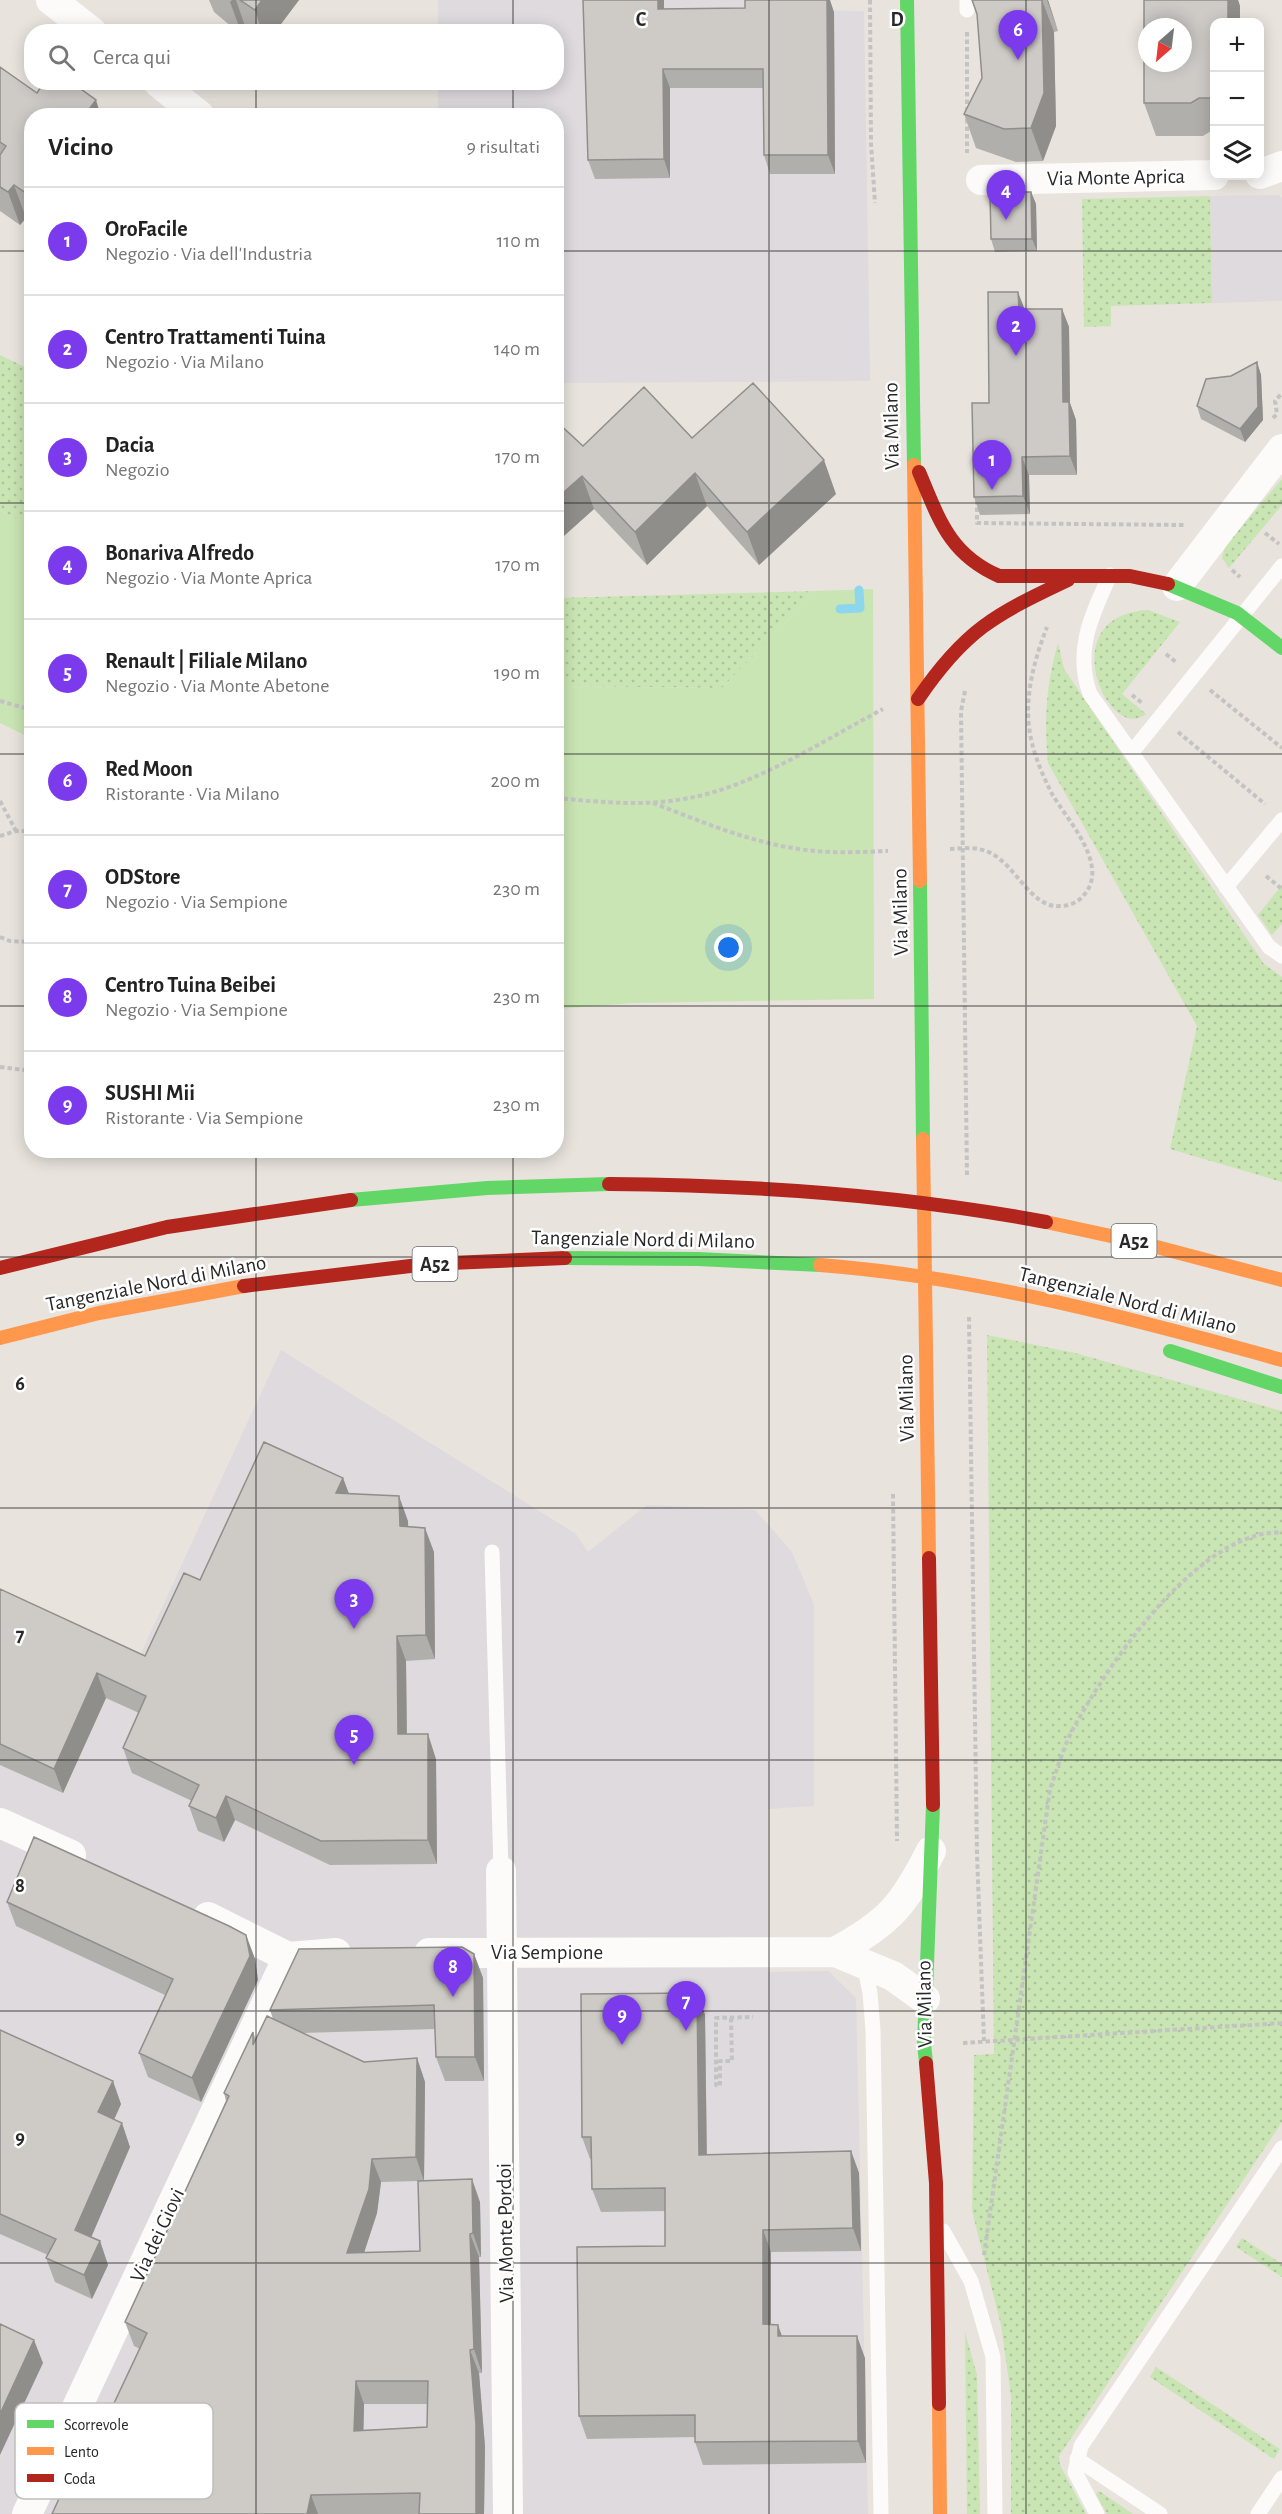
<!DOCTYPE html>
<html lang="it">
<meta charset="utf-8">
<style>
:root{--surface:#fff;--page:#f6f6f6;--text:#222;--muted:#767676;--line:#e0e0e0;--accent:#7c3aed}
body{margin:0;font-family:"Alegreya Sans",sans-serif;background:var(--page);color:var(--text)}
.controls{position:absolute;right:18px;top:18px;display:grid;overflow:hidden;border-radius:12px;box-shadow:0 3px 15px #0003}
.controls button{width:54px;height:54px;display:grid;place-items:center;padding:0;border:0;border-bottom:2px solid var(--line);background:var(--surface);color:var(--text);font:30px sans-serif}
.compass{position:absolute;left:1138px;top:18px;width:54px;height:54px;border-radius:50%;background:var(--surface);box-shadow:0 3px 15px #0003;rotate:208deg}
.you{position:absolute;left:729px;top:948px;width:21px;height:21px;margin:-15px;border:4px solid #fff;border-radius:50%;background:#1a73e8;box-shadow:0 0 0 9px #1a73e833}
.badge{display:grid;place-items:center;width:39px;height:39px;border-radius:50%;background:var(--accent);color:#fff;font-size:20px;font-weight:700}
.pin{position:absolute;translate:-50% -50px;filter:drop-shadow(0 2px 3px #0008)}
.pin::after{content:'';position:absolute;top:32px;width:21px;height:18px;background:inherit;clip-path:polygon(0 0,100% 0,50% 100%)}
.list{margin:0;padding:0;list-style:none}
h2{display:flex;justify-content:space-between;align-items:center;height:78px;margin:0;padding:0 24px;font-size:26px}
h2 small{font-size:20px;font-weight:400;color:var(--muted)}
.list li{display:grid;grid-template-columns:39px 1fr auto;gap:18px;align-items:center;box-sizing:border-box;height:108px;padding:0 24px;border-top:2px solid var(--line)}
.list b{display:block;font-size:22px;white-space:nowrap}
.list p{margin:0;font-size:20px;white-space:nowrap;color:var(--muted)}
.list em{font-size:20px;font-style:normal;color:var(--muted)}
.icon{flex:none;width:33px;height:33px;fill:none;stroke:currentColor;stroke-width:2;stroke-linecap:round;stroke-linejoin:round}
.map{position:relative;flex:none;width:1282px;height:2514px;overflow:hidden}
.search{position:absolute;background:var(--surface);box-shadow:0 3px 15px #0003;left:24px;top:24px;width:540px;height:66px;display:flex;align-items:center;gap:15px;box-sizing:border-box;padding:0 21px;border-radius:24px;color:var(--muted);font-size:22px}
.panel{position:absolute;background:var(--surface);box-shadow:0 3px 15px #0003;left:24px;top:108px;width:540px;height:1050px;border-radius:24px}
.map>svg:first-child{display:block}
</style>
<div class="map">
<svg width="1282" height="2514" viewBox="0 0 1282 2514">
<defs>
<pattern id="grass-dots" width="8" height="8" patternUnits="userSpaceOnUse" patternTransform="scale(1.5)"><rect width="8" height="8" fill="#c9e5b3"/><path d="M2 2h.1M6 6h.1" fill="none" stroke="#adc49a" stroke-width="1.8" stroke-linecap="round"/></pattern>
</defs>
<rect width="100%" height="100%" fill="#e8e3dd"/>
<path fill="#dedadd" d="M438,0H751L789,10L864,11L870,381L557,383L556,116H438V83L556,82V32L438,31Z
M1279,195L1282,198V301L1212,303L1210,196Z
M281,1350L576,1534L588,1552L647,1505L755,1510L792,1552L814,1605V1806L768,1809V1972L828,1971L856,1998L868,2514H0V1603L135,1666Z"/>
<path fill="url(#grass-dots)" d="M1210,196L1212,303L1111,306V326L1084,327L1082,199Z
M0,355L31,370V527L0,510Z
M1282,479V505L1229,568L1222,558L1225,546Z
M816,591L722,688L557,686L556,598Z
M1148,610L1180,622L1122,694L1146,714C1108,745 1051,615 1148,610Z
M1058,643L1064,669L1264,964L1282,977V1182L1170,1149L1197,1026L1048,763C1044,719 1046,686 1058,643Z
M1282,885V924L1272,935L1258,915Z
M987,1335L1075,1353L1282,1411V2122L1059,2456L1060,2465L1086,2514H1011V2396L1001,2325L972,2211L974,2055L994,2054Z
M1242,2238L1282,2264V2277L1236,2247Z
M965,2332L977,2375L980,2514H967Z
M1156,2367L1280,2449L1274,2459L1150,2377Z
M1099,2491L1133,2514H1107L1096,2494Z"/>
<path fill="#c9e5b3" d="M0,510L31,527V738L0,723Z
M873,589L874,999L634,1003L557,1009V686L722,688L816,591Z"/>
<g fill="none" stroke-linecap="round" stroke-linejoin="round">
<path stroke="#8cd7ee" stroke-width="9" d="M840,609L860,608L859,590"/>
<path stroke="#c4c3c3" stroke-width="4" stroke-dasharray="4.5 3" stroke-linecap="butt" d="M870,0L871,144L875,203
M967,32V111
M967,119V153
M1273,418L1277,414L1275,401L1282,393
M977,500V523L1184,525
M1265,533L1279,544
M1232,570L1240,577
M1166,654L1177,663
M1210,690L1282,748
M965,691L961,711L967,1178
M1132,695L1142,703
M0,701L32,710
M1178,732L1265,804
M556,798C601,802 645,807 689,798C755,786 824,740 883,709
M0,801L16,831
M653,803C700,821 749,842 799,849C829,854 859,852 888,851
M0,836L16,831H32
M950,849C962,848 974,847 986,851C1015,861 1030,909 1060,906C1069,906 1079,902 1084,895C1110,865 1068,821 1052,794C1044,778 1036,760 1032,743C1022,704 1033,663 1047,627
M1266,876L1282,889
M0,937L10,941L32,942
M0,1067L32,1071
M969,1317L977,1854L984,2041
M893,1494L897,1841
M731,2018L732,2061H720V2086L716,2085V2018L753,2017
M963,2043L1282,2023
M984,2255L1050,1789C1057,1770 1063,1748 1073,1729C1108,1665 1182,1557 1255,1536C1263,1533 1273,1533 1282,1532"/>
<path stroke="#fcfbfa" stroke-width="15" d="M967,10V0
M1110,575C1092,615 1074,650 1090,694L1269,947L1282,956
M1132,752L1282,566
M1226,887L1282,820
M492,1552L501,1871
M864,1963L870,1993L873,2030L881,2514
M943,2231L971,2281L993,2357L995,2514
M1077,2459L1160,2514
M1097,2514L1075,2472L1081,2446L1282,2148
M1258,2514L1282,2478"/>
<path stroke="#fcfbfa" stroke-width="30" d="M51,0L92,32
M158,82L200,116
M1260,174L1282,166
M981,180L1214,175
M1177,586L1282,449
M0,1823L71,1855
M501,1871L508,2514
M208,1917L288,1957L336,1953
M835,1952C890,1922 903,1906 931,1851
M429,1953L835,1952L893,1976L925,1999
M27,2514L288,1957"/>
<path stroke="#63d668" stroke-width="14" d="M907,0L914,465
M1168,584L1237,613L1282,648
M920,881L923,1139
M351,1200L487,1188L609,1184
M565,1258L698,1259L820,1265
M1170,1351L1282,1387
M926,2063L924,2044L933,1805"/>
<path stroke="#ff974d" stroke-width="14" d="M914,465L920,881
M923,1139L929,1558
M1046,1222L1134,1241L1282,1280
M820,1265C977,1277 1131,1318 1282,1360
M0,1338L99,1313L244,1286
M939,2404L940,2514"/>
<path stroke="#b3261e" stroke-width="14" d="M919,472C939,519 949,554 999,576H1130L1168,584
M918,699C965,630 994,615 1068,580
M609,1184C756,1185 902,1195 1046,1222
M0,1268L167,1227L351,1200
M244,1286L427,1264L565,1258
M929,1558L933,1805
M926,2063L936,2183L939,2404"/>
</g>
<path fill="#b1afab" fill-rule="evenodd" d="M209,0H299L275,32H250L246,29L245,32H238L214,12Z
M972,0H1048L1058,31L1054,32L1056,126L1043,161L1016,162L976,148L964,114L982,78L977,14Z
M1144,0H1238L1240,6V22H1215V131H1211L1203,136H1156L1144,103ZM1147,27H1183V63H1147Z
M664,9L834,12L835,174H770L764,155L763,88H670V178L595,179L588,160Z
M0,67L32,116V222L26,218L20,225L0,211Z
M1031,192L1036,204L1037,251L995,252L991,239Z
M1025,309H1062L1069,327L1070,403L1076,420L1077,475H1029L1030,514L980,515L974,497L989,403Z
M1257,362L1261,375L1263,420L1245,442L1201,419L1197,406L1231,376Z
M692,438L836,494L759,565L707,506L647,565L594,509L556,543L583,446Z
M343,1478L349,1494L408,1521V1527L434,1552L435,1659L406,1661L407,1734L436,1759L437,1864L330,1865L235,1820L224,1842L198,1831L189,1806L192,1801L132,1773L123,1748L139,1713L106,1698L63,1793L0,1765V1589L145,1656L200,1580Z
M7,1902L246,1935L255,1959L258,1980L201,2102L148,2077L139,2053L165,1995L16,1926Z
M474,1954L483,1978L484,2081H445L436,2057L435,2029L302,2033L364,2062L417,2058L425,2082L424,2180L480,2202L481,2257H479L482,2373H479L485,2447L484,2514H52L100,2433L140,2349L134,2346L125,2322L226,2101L224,2093L253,2032L256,2040L273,2019L270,2010ZM418,2181L420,2251L364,2253L377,2213L381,2182ZM364,2404H428L427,2427L363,2430Z
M697,1993L705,2015L707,2155L851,2151L859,2173L861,2251L771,2252V2324L782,2336L865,2358L866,2463L703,2465L695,2442V2437L587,2439L579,2416L665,2246V2211L601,2212L592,2189V2159H590L582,2137Z
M0,2030L121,2104L114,2120L130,2147L91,2237L100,2241L108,2265L92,2299L55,2282L46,2258L48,2255L0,2234Z"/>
<path fill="#908e8b" d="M232,0H236L246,29L245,32H241L230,2Z
M262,0H299L275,32H262L255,10Z
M658,0H664V28L658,9Z
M827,0H830L834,12L835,174L828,155Z
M1042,0L1054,32L1056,126L1043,161L1031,128Z
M1047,0H1048L1058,31Z
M1228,0H1238L1240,6V22H1228Z
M663,69L670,88V178L664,159Z
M96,100L101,116H84Z
M14,185L26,218L20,225L8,192Z
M1031,192L1036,204L1037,251L1032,239Z
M1018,292L1025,310L1019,309Z
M1062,309L1069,327L1070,403L1076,420L1077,475L1070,456L1063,402Z
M1257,362L1261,375L1263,420L1245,442L1240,429Z
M1022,457L1029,475L1030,514L1023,496Z
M824,460L836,494L759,565L747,532Z
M695,473L707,506L647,565L635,532Z
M582,476L594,509L556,543V499Z
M343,1478L352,1502L336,1493Z
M399,1496L408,1521L409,1550L400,1526Z
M425,1528L434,1552L435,1659L426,1635Z
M397,1636L406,1661L407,1758L398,1734Z
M97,1673L106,1698L63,1793L54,1769Z
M428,1734L436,1759L437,1864L428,1840Z
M226,1796L235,1820L224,1842L216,1818Z
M246,1935L255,1959L258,1980L201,2102L192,2078Z
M474,1954L483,1978L484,2081L475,2057Z
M697,1993L705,2015L707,2178L699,2155Z
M417,2058L425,2082L424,2181L416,2157Z
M113,2081L121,2104L107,2135L98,2112Z
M122,2123L130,2147L84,2254L75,2230Z
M851,2151L859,2173L861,2251L853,2228Z
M372,2159L381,2182L377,2213L356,2277L347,2253Z
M472,2179L480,2202L481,2257L473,2233Z
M763,2230L771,2252V2347L763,2324Z
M470,2234L479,2257L482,2373L474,2349Z
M100,2241L108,2265L92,2299L84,2275Z
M778,2325L786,2347L778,2336Z
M857,2336L865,2358L866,2463L858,2441Z
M34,2340L43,2363L0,2455V2414Z
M470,2350L479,2373L485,2447L484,2514H476Z
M356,2381L364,2404L363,2455L354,2431Z
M311,2495L318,2514H307Z"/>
<path fill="#cecbc7" stroke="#908e8b" stroke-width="1.5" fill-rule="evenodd" d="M240,0H262L255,10Z
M583,0H658V9L745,8V0H827L828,155H764L763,69H663L664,159L588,160Z
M972,0H1042L1044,93L1031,128L1004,129L964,114L982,78L977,14Z
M1144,0H1228V22H1215V98H1199L1191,103H1144ZM1147,27H1183V63H1147Z
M0,67L37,93L44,82H71L96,100L84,116H32V197L14,185L8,192L0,187V155L6,146L0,142Z
M990,192H1031L1032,239H991Z
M988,292H1018L1019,309H1062L1063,402H1069L1070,456L1022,457L1023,496L974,497L972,403H989Z
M1257,362L1258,407L1240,429L1197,406L1206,379L1231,376Z
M753,383L824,460L747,532L695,473L635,532L582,476L556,499V421L583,446L644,387L692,438Z
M264,1442L343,1478L336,1493L399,1496L400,1526L425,1528L426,1635L397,1636L398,1734H428V1840L321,1841L226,1796L216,1818L189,1806L199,1785L123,1748L146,1696L97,1673L54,1769L0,1744V1589L145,1656L184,1573L200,1580Z
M34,1837L229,1926L246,1935L250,1956L192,2078L139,2053L173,1979L7,1902Z
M462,1947L474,1954L475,2057H436L434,2005L270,2010L299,1949Z
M697,1993L699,2155L851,2151L853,2228L763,2230V2324L778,2325V2336H857L858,2441L695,2442V2415L579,2416L577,2247L665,2246V2188L592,2189L591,2137H582L581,1994Z
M267,2016L364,2062L417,2058L416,2157L372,2159L369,2189L347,2253L420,2251L418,2181L472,2179L473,2233L470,2234L474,2349L470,2350L476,2424V2514H419L420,2493L311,2495L307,2514H52L91,2429L100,2433L147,2333L125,2322L229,2096L224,2093L253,2032V2045ZM356,2381H428L427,2427L354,2431Z
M0,2030L113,2081L98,2112L122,2123L75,2230L100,2241L84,2275L46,2258L56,2239L0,2214Z
M0,2324L34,2340L0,2414Z"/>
<path fill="none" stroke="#282828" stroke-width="1.5" stroke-opacity="0.55" d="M256,0V32M513,0V32M769,0V2514M1026,0V2514M256,82V116M513,82V116M0,251H32M556,251H1282M0,503H32M556,503H1282M0,754H32M556,754H1282M0,1006H32M556,1006H1282M256,1150V2514M513,1150V2514M0,1257H1282M0,1508H1282M0,1760H1282M0,2011H1282M0,2263H1282"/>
<g text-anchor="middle" stroke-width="5" stroke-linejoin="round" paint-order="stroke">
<g fill="#fff" stroke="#686868" stroke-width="1.5">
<rect x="1111.5" y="1224" width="45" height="34" rx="4.5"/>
<rect x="412.5" y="1247" width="45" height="34" rx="4.5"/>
</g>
<g font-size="20" font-weight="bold" fill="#282828">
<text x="1134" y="1248">A52</text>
<text x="435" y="1271">A52</text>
</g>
<g font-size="21" fill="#282828" stroke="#fff">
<text transform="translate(1116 177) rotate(-1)" y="7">Via Monte Aprica</text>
<text transform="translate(891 426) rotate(-91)" y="7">Via Milano</text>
<text transform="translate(900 912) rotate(-91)" y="7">Via Milano</text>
<text transform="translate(643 1239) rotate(1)" y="7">Tangenziale Nord di Milano</text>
<text transform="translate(156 1283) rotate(-11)" y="7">Tangenziale Nord di Milano</text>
<text transform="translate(1128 1300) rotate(14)" y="7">Tangenziale Nord di Milano</text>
<text transform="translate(906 1398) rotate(-91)" y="7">Via Milano</text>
<text x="547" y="1959">Via Sempione</text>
<text transform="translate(924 2004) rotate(-91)" y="7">Via Milano</text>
<text transform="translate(505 2233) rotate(-91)" y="7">Via Monte Pordoi</text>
<text transform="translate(157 2235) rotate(-65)" y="7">Via dei Giovi</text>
</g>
</g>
<rect x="15" y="2403" width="198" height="96" rx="9" fill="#fff" stroke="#bebebe" stroke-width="1.5"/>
<rect x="27" y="2420" width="27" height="8" fill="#63d668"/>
<rect x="27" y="2447" width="27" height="8" fill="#ff974d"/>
<rect x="27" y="2474" width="27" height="8" fill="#b3261e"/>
<g font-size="16" fill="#282828">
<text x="64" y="2430">Scorrevole</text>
<text x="64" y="2457">Lento</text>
<text x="64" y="2484">Coda</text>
</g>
<g font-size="20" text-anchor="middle" font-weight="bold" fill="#282828" stroke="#fff" stroke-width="5" stroke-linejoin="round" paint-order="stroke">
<text x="641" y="26">C</text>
<text x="897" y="26">D</text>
<text x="20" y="1390">6</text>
<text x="20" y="1641">7</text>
<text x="20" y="1892">8</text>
<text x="20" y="2144">9</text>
</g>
</svg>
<div class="controls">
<button>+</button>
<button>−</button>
<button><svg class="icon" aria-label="layers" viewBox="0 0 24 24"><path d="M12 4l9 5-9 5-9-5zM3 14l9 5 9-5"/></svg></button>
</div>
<svg class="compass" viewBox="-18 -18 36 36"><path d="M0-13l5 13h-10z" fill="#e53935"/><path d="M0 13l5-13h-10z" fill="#767676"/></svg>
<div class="you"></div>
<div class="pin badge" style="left:992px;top:490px">1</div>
<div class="pin badge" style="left:1016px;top:356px">2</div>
<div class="pin badge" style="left:354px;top:1629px">3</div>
<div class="pin badge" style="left:1006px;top:220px">4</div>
<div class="pin badge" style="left:354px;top:1765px">5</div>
<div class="pin badge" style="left:1018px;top:60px">6</div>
<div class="pin badge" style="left:686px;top:2031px">7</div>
<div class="pin badge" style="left:453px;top:1997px">8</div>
<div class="pin badge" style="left:622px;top:2045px">9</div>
<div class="search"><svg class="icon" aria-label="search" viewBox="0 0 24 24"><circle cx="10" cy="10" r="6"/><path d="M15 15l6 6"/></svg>Cerca qui</div>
<section class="panel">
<h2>Vicino<small>9 risultati</small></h2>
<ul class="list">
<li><span class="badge">1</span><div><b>OroFacile</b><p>Negozio · Via dell'Industria</p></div><em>110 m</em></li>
<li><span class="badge">2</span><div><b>Centro Trattamenti Tuina</b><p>Negozio · Via Milano</p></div><em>140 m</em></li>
<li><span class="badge">3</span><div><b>Dacia</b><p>Negozio</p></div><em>170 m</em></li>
<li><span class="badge">4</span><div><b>Bonariva Alfredo</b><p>Negozio · Via Monte Aprica</p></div><em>170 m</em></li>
<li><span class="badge">5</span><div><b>Renault | Filiale Milano</b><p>Negozio · Via Monte Abetone</p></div><em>190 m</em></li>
<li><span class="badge">6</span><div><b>Red Moon</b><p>Ristorante · Via Milano</p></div><em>200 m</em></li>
<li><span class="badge">7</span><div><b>ODStore</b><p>Negozio · Via Sempione</p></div><em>230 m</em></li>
<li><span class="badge">8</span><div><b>Centro Tuina Beibei</b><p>Negozio · Via Sempione</p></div><em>230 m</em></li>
<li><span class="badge">9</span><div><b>SUSHI Mii</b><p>Ristorante · Via Sempione</p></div><em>230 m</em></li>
</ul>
</section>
</div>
